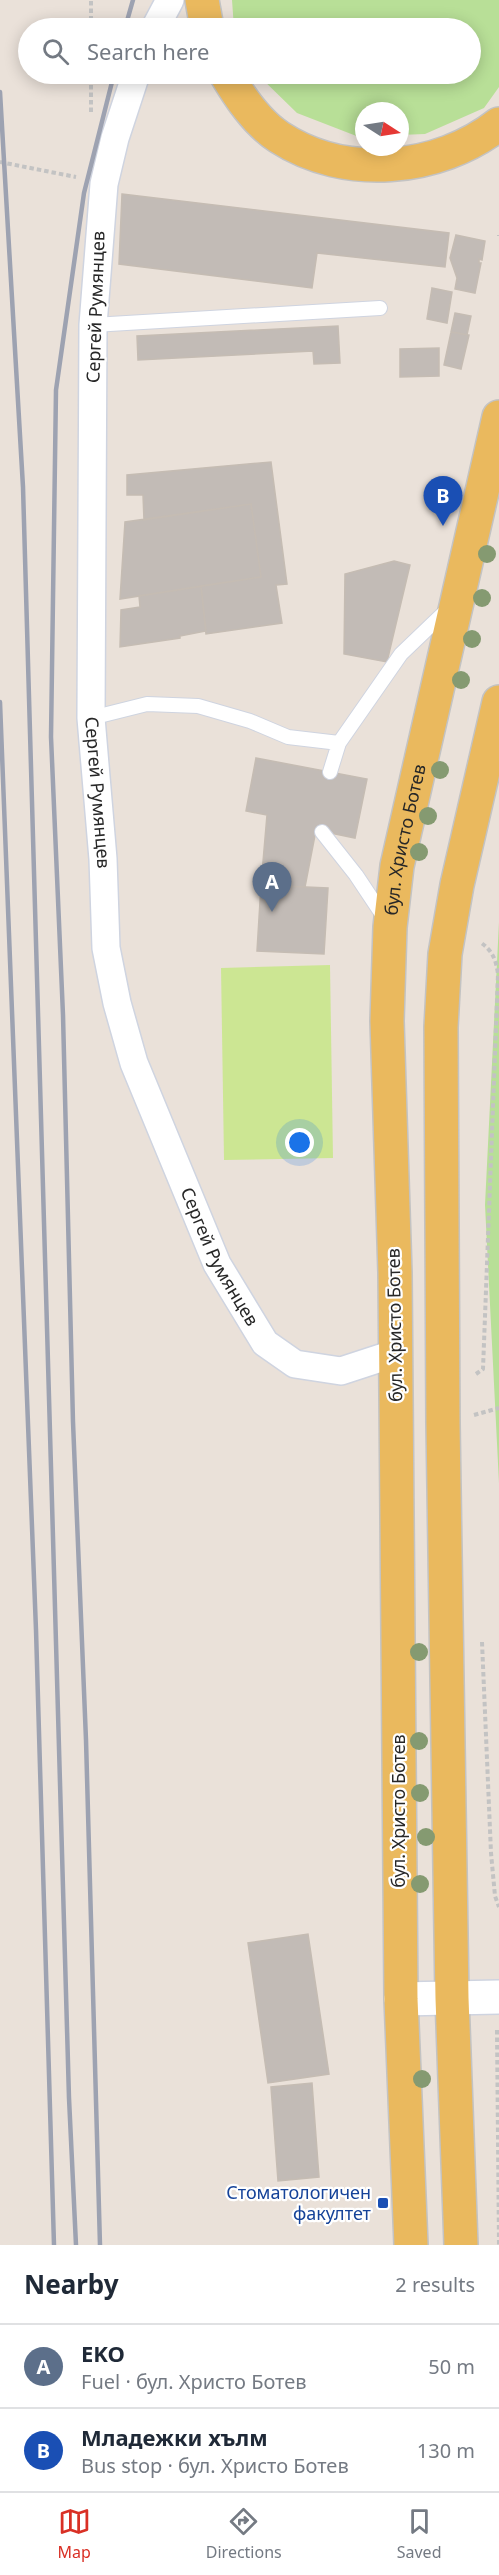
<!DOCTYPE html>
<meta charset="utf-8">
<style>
:root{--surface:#fff;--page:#f6f6f7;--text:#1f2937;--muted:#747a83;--line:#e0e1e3;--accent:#d93025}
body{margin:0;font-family:"Noto Sans",sans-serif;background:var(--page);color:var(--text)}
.compass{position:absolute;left:355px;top:102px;width:54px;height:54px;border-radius:50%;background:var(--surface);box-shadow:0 3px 15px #0003;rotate:102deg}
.you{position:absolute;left:300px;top:1143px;width:21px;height:21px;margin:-15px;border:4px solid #fff;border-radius:50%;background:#1a73e8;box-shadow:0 0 0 9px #1a73e833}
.badge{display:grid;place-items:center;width:39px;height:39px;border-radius:50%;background:var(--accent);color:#fff;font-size:20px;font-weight:700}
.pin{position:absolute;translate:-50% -50px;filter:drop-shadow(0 2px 3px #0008)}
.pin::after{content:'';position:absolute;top:32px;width:21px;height:18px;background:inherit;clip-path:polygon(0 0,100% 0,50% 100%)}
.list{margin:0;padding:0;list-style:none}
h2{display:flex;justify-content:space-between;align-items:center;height:78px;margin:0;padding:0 24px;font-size:26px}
h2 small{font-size:20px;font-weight:400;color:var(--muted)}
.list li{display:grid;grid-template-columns:39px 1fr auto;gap:18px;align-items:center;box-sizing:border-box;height:84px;padding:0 24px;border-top:2px solid var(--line)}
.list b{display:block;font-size:22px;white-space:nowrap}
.list p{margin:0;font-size:20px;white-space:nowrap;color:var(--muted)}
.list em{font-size:20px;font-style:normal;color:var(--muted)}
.icon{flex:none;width:33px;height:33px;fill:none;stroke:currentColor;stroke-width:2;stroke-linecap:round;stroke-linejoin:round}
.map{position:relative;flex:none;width:499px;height:2245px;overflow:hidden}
.search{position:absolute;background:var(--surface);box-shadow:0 3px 15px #0003;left:18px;right:18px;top:18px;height:66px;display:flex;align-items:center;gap:15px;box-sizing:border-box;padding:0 21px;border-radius:33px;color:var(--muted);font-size:22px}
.sheet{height:246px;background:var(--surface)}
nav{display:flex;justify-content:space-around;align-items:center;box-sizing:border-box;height:84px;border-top:2px solid var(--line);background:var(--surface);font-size:16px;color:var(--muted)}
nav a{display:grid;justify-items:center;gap:3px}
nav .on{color:var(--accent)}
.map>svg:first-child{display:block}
</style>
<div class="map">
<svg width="499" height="2245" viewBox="0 0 499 2245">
<rect width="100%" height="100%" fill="#eae1d9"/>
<path fill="#b8df97" d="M232,0H499V87L484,108L425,134L400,135V111H364V137H359L297,113L257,74H470V28H234Z
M499,922V1483L485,1205Z"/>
<path fill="#cce693" d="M330,965L333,1158L224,1160L221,968Z"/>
<path fill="#c2bbb6" stroke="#c5bcb3" stroke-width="1.5" d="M122,194L449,233L445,267L317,253L312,288L119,264Z
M456,235L485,241L482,260L479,259V263H481L475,293L455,289L457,278L450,258Z
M432,288L452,292L447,323L427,319Z
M455,313L471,316L467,335L451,332Z
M338,326L340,363L314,364L313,351L138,360L137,336Z
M451,332L469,335L461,369L444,365Z
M439,348V376L400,377V349Z
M271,462L287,584L276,585L282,623L206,634L201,586L261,577L251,504L144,520L143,495H127V475Z
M251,504L261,577L120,599L125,522Z
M394,561L410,565L387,662L344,654L345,574Z
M201,586L206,631L180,636V638L120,647L121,610L140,607L139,596Z
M256,758L367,779L355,838L316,830L305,887L261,885L267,815L246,811Z
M261,885L328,888L324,954L257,951Z
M308,1934L329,2074L268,2083L248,1943Z
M312,2083L319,2177L278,2181L271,2087Z"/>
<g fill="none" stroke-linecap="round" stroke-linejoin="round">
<defs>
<path id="service" d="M93,325L380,308
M91,718L147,704L198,706L250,721L288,737L339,743
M330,772L339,743L401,654L449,608
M322,832L356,875L386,920"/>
<g id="minor">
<path d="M155,28L170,0"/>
<path id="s1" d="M136,74L115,138L104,184L93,325L91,718L103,859L106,948L117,1003L134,1063L217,1264L265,1343L295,1364L341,1371L396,1353"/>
</g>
<path id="tertiary" d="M401,1999L499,1997"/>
<g id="primary">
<path d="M202,0L207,28"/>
<path d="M226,74C239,96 256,122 279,137C345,180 438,172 499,124"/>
<path id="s2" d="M411,2245L401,1999L395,1273L387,1021L390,927L397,866L499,417"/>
<path d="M461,2245L452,1998L443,1424L441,1027L445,954L457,885L499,702"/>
</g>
</defs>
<use href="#service" stroke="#cfd4e0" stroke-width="16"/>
<use href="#minor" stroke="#cfd4e0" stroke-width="30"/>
<use href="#tertiary" stroke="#cfd4e0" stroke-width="36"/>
<use href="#primary" stroke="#c3c3c3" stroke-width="36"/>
<path stroke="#c3c3c3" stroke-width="4" stroke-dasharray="4.5 3" stroke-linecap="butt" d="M91,28V0
M91,112V74
M0,162L76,177
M499,236V235
M476,1374L483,1369L498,974C496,960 493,951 480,942
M474,1415L499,1408
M482,1642L491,1853L495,1896L499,1907
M497,2030L499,2245"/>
<use href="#service" stroke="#fff" stroke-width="14"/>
<use href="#minor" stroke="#fff" stroke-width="27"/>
<use href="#tertiary" stroke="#fff" stroke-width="33"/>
<use href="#primary" stroke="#eab95e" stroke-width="33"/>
<path stroke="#9da2b1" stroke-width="4.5" d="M125,28L133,0
M0,92L23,487L69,2098L76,2245
M0,702L36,1630L54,2245
M100,2245L86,1740L73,1422L63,1015L51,737L56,390L84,193L114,74"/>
</g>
<g fill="#859a71">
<circle cx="487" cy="554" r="9"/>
<circle cx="482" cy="598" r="9"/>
<circle cx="472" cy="639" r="9"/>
<circle cx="461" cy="680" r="9"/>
<circle cx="440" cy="770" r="9"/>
<circle cx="428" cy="816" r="9"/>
<circle cx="419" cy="852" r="9"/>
<circle cx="419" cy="1652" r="9"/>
<circle cx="419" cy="1741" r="9"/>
<circle cx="420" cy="1793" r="9"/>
<circle cx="426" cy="1837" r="9"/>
<circle cx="420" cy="1884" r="9"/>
<circle cx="422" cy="2079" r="9"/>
</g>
<rect fill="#1a4fb4" stroke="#fff" stroke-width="2" x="377" y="2197" width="12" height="12" rx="3"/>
<g text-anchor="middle" stroke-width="4.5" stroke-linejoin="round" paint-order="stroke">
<g font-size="18" fill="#272727" stroke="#fff">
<text transform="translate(96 307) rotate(-88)" y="6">Сергей Румянцев</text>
<text dy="6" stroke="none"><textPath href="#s1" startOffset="724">Сергей Румянцев</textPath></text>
<text dy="6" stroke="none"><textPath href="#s2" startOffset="1407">бул. Христо Ботев</textPath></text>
<text dy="6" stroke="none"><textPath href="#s1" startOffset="1210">Сергей Румянцев</textPath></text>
<text transform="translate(395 1325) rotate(-91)" y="6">бул. Христо Ботев</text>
<text transform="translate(399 1811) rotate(-90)" y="6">бул. Христо Ботев</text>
</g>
<g font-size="18" fill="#164399" stroke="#fff" text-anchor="end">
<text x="371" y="2199">Стоматологичен<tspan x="371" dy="21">факултет</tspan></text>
</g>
</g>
</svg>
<svg class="compass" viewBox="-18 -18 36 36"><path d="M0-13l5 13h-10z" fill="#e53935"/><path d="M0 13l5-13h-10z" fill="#747a83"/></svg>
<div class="you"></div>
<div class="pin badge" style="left:272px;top:912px;background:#5c6f8a">A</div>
<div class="pin badge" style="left:443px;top:526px;background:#1a4fb4">B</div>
<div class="search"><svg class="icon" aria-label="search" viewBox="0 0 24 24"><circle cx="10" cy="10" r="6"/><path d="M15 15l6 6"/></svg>Search here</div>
</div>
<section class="sheet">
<h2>Nearby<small>2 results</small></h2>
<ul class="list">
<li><span class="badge" style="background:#5c6f8a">A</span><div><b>EKO</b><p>Fuel · бул. Христо Ботев</p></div><em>50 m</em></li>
<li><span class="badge" style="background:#1a4fb4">B</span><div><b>Младежки хълм</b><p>Bus stop · бул. Христо Ботев</p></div><em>130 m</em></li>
</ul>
</section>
<nav>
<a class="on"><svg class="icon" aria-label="map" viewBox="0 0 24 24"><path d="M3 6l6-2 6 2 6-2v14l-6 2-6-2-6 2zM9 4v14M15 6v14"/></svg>Map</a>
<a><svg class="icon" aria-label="directions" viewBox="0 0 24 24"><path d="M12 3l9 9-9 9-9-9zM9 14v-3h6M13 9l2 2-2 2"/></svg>Directions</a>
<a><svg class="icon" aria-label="saved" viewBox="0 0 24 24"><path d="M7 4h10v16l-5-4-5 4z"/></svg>Saved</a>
</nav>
